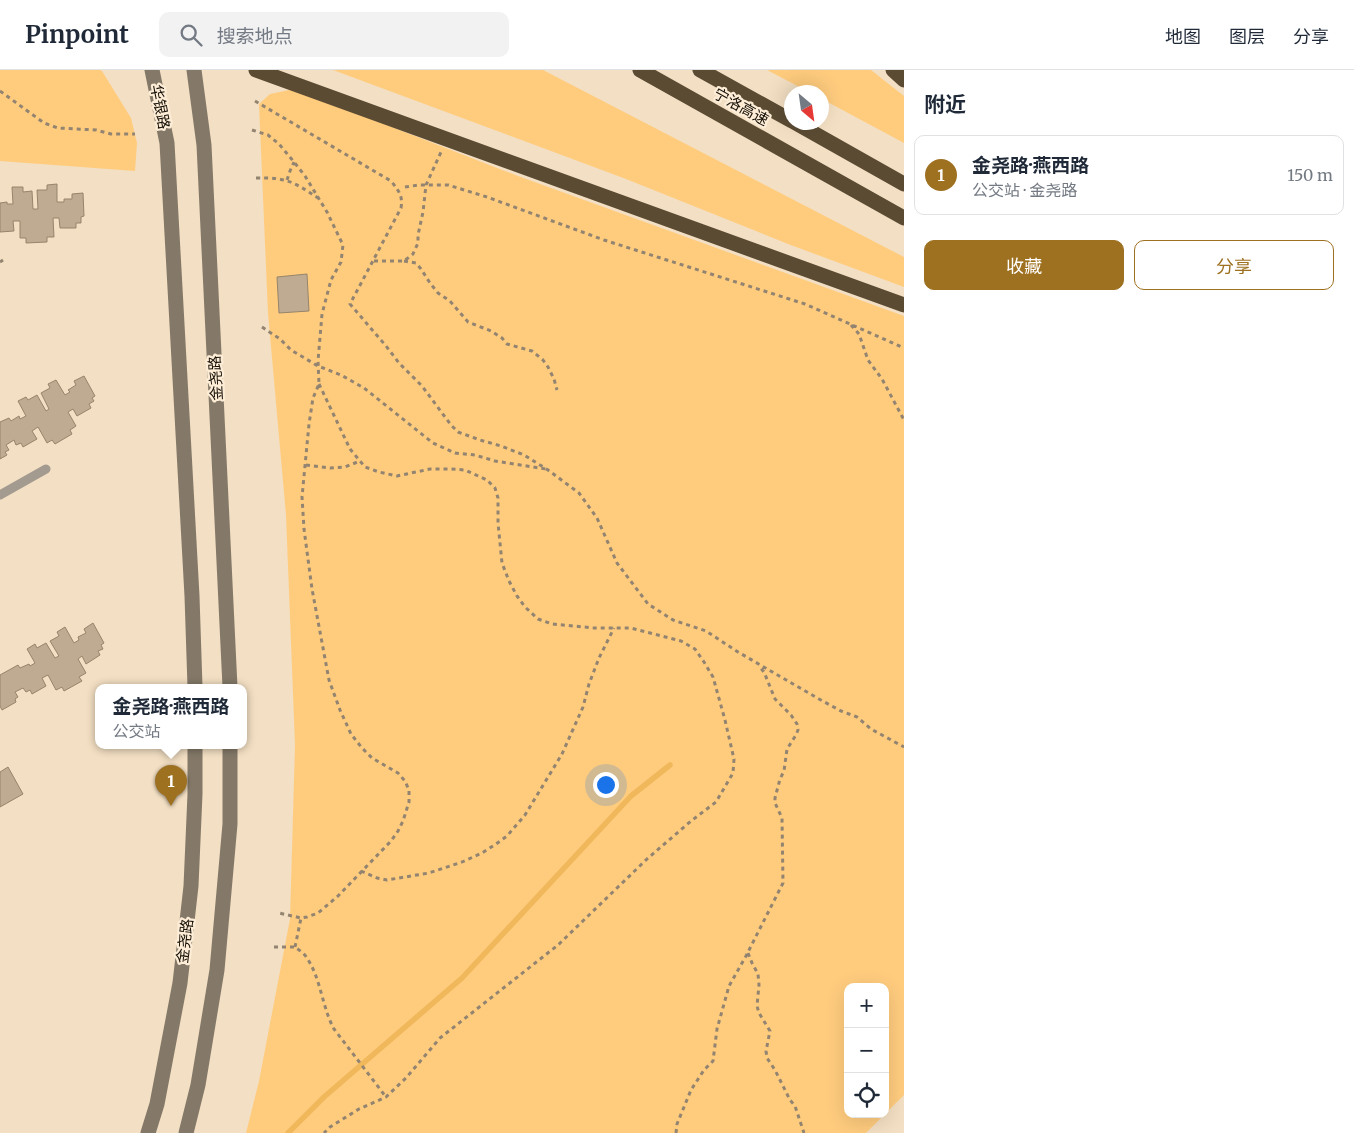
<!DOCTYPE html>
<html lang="zh">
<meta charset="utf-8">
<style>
:root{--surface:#fff;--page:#f2f2f3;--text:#1f2937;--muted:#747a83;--line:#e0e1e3;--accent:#9e7121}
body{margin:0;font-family:Merriweather,"Noto Sans SC",serif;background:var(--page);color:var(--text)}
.controls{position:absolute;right:15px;bottom:15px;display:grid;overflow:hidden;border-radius:10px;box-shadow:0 5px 20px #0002}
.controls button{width:45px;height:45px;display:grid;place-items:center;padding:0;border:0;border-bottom:1px solid var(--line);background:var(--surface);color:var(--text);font:25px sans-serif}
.compass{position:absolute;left:784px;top:15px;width:45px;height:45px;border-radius:50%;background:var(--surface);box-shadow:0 5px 20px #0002;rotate:151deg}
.you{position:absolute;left:605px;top:714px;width:18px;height:18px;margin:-12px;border:4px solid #fff;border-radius:50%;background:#1a73e8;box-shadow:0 0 0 8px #1a73e833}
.badge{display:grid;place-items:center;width:32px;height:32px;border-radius:50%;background:var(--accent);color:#fff;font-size:16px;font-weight:700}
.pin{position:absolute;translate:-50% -41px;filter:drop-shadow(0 1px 2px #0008)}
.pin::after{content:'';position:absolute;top:26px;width:18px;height:15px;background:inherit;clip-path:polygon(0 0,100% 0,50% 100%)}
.popup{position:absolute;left:95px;top:614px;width:152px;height:65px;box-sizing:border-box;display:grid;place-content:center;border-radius:10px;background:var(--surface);filter:drop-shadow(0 1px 4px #0005);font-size:16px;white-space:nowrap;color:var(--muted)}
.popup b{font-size:19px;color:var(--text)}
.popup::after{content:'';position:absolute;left:50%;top:100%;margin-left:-10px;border:10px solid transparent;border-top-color:var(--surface)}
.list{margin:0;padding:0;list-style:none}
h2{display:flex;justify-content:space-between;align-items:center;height:65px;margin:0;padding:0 20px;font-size:21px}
h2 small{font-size:16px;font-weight:400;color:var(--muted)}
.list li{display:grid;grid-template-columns:32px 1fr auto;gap:15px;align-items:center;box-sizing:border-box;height:80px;margin:0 10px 10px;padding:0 10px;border:1px solid var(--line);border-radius:10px}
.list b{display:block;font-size:19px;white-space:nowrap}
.list p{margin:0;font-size:16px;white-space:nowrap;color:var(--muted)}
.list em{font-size:16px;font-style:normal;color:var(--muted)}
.actions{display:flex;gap:10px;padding:15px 20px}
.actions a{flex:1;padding:11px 0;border:1px solid var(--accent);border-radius:10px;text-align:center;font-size:18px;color:var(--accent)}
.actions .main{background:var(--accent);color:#fff}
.icon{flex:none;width:28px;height:28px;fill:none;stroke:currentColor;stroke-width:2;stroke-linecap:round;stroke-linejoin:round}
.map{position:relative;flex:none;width:904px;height:1063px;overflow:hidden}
header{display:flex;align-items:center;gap:30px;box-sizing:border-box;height:70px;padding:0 25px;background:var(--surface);border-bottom:1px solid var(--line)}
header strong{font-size:24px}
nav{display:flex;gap:28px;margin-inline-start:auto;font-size:18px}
.search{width:350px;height:45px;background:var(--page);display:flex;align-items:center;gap:12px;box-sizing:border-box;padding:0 18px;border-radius:10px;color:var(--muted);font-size:19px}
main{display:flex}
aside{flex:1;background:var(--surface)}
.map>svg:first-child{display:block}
</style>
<header>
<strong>Pinpoint</strong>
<div class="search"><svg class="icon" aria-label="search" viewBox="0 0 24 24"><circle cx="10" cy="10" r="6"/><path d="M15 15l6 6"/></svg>搜索地点</div>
<nav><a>地图</a><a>图层</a><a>分享</a></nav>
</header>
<main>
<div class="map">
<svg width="904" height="1063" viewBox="0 0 904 1063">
<rect width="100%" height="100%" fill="#f3dfc3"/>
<path fill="#ffcc7e" d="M0,0H100L102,1L131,48L137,73L135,101L0,91Z
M333,0H543L904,187V217L788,174L626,109Z
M767,0H871L904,26V73L822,29V22H809Z
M294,19L518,106L904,246V1025L885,1044V917H848V1044H885L866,1063H246L259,1011L290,849L295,675L286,445L268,243L259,34L270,24Z"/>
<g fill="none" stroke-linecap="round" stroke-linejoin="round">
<path stroke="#f0b75b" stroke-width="5.5" d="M288,1063L324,1027L462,908L631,726L670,695"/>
</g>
<path fill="#beab91" stroke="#96846b" d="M57,114V132H64V129H72V124L83,123L84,146L81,147V153H76V158H60L59,148H53L54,167H47V172L26,173V168H20V151H13L14,161L0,162V133L7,132V134H13L12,117H23V122L32,121L33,139H38L37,120H47V115Z
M307,204L309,241L279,243L277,207Z
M84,306L95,326L92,328L94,331L89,334L91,338L77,346L73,339L68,342L76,356L70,360L72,364L55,374L52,370L47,373L38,357L32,361L37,369L23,377L21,373L16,375L14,370L6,375L9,380L5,382L7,385L0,389V352L9,348L11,351L19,346L20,349L26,346L18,331L26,327L28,330L37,325L46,341L49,339L41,323L50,318L48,314L56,310L65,325L70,322L68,320L76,315L74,311Z
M93,553L104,573L101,575L103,579L98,581L100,585L86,594L82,586L78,589L86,603L79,607L82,611L64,621L62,617L56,620L48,605L42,608L46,616L32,624L30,620L26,622L23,618L15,622L18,627L15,629L16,632L2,640L0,636V605L18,595L20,598L29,594L30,596L35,593L27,579L35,574L37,578L46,573L55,588L59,586L50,571L59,566L57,562L65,557L74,573L79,570L78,567L86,563L84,559Z
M8,697L23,724L0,737V702Z"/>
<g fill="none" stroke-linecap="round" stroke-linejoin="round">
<path stroke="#928470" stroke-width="3" stroke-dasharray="4 4" stroke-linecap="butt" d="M0,21L44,53L58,58L96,60L111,64H135
M255,31L391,111C399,121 403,126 401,138L350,234L386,276L399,293L422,316L451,355L458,362L480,370L501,376L524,385L548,400L579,423L597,448L617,493L648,534L673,550L706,561L738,582L819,629L841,641L857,647L871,659L904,677
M252,60L268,65L279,74L294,92L305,106L327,142L343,175L341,192L331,210L322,244L318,291L319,314L313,328L309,354L302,427L304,459L312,519L329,610L340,640L351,664L362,678L372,688L398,703L405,711L409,720V732L403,751L398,761L391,771L338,826L318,843L307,847L301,848L279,843
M256,108C286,107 294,112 318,128
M287,110L290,101L294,92
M405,117L419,115H448L487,127L604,170L805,234L904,278
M374,191H404L413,184L418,173V165L423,142L426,115L441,82
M404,191L416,193L421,199L430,213L438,223L450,231L468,252L491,261L502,268L507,274L532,281L543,290L548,297L554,309L557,320
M0,192L3,190
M851,255L859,264L868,290L882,309L904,350
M262,257L280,269L291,280L318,296L341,305L364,318L433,373L455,383L475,385L495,391L546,399
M319,314L350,379L365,397L379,402L397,406L430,399H451L465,400L487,410L495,418L498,428V453L502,493L509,511L517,526L525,537L538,549L552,554L594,558H631L681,571L695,579L704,592L713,607L725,650L734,689L733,703L716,732L691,751L647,789L558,875L440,968L406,1008L386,1027L359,1039L330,1057L324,1063
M306,395L330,398L345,397L360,391
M361,801L377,808L387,810L429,803L462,792L482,783L496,774L507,766L525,745L562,684L583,637L589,614L599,588L614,558
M274,877H295C299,880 304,883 307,888C321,909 322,937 334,959L386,1027
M295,877L301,848
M748,883L752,893L758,904L759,915L757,936L759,943L770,961L766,981L767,988L775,1000L790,1030L795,1036L804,1063
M676,1063L677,1054L691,1020L704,1000L713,991L717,959L729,916L746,886L783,813L782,748L775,733V728L780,709L784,701L787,679L796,665L798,660L797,654L791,645L775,629L764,602L759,596"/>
<path stroke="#a39b8f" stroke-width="9" d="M0,425L46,399"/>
<path stroke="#847968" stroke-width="15" d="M152,0L167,73L192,526L195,617
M194,0L204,75L230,617
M148,1063L157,1034L180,913L191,816L195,724V675
M186,1063L198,1015L217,900L230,754V675"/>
<path stroke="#5b4b33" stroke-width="15" d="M256,0L904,235
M640,0L904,148
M700,0L792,51
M893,0L904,10
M794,52L904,114"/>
</g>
<g text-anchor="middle" stroke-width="4.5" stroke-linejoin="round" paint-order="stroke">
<g font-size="15" fill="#150f06" stroke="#fdedd7">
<text transform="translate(160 37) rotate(79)" y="5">华银路</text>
<text transform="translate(741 37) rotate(29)" y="5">宁洛高速</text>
<text transform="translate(216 308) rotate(-93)" y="5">金尧路</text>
<text transform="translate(185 871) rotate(-83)" y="5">金尧路</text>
</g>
</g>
</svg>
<div class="controls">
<button>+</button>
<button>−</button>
<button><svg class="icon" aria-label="locate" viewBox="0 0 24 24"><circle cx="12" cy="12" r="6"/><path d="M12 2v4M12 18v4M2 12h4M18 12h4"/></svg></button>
</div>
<svg class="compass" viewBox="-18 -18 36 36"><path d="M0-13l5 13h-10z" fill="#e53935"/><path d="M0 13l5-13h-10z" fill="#747a83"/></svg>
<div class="you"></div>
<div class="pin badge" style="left:171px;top:736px">1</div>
<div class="popup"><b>金尧路·燕西路</b>公交站</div>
</div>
<aside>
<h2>附近<small></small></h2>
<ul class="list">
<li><span class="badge">1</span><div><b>金尧路·燕西路</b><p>公交站 · 金尧路</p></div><em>150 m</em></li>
</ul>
<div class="actions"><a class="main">收藏</a><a>分享</a></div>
</aside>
</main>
